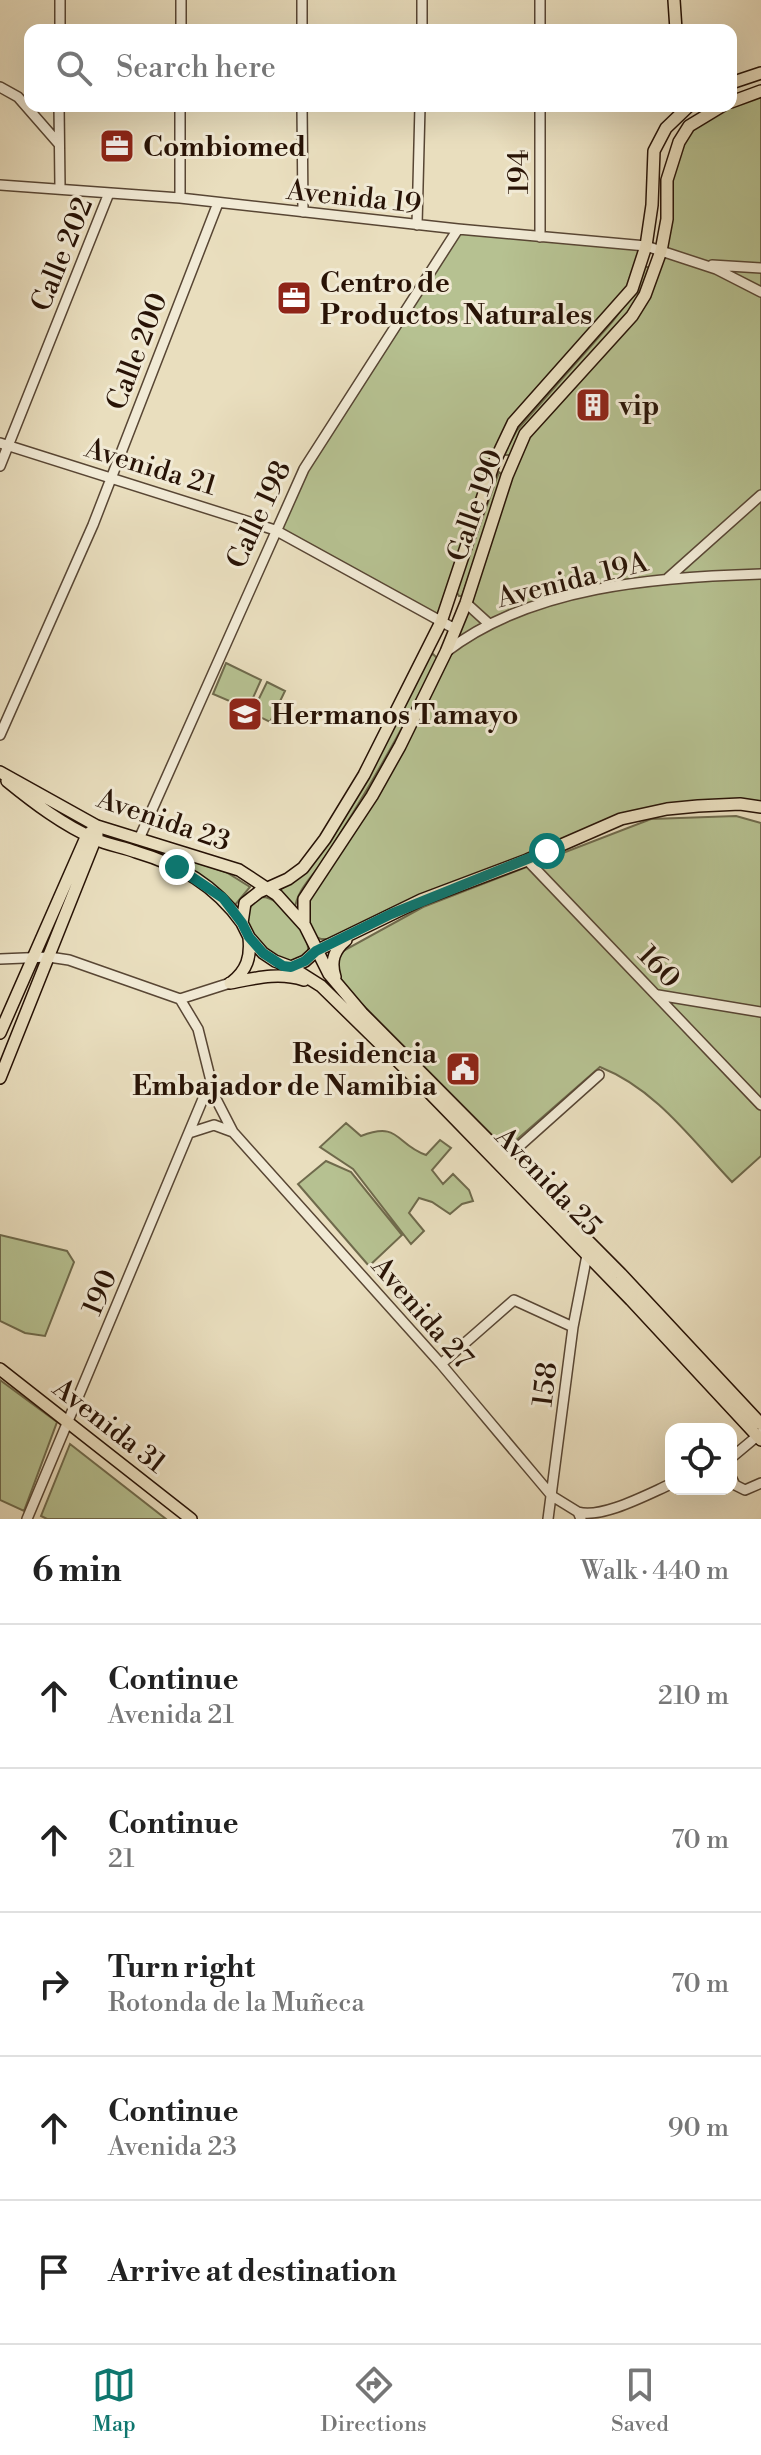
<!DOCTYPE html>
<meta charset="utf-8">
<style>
:root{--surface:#fff;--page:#f2f2f2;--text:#222;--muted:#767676;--line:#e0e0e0;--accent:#0f766e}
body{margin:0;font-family:"Libre Bodoni",serif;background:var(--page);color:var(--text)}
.controls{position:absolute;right:24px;bottom:24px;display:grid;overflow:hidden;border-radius:16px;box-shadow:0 8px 32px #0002}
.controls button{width:72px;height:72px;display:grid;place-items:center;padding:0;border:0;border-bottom:2px solid var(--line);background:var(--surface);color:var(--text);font:40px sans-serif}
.stop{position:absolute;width:24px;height:24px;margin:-18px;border:6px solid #0f766e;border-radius:50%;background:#fff}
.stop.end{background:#0f766e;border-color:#fff;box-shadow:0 2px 8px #0008}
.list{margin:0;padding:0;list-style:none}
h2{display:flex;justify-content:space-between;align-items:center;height:104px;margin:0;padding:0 32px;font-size:34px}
h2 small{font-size:26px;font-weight:400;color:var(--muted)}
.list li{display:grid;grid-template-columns:52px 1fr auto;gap:24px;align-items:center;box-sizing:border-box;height:144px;padding:0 32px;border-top:2px solid var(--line)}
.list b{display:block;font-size:30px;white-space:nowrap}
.list p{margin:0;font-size:26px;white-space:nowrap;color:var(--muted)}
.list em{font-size:26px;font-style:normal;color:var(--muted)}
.icon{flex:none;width:44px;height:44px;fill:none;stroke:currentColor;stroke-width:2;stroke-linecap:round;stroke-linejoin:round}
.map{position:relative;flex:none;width:761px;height:1519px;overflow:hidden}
.search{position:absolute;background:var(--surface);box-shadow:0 8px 32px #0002;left:24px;right:24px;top:24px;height:88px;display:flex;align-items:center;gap:20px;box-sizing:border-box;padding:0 28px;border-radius:16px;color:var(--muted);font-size:30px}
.sheet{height:824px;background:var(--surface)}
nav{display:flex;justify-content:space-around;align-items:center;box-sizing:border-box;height:112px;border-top:2px solid var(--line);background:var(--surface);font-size:22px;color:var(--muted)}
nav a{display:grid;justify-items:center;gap:4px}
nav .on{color:var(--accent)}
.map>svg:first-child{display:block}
</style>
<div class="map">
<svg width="761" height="1519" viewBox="0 0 761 1519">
<rect width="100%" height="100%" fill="#e9debe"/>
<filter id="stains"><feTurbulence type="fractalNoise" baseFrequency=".0025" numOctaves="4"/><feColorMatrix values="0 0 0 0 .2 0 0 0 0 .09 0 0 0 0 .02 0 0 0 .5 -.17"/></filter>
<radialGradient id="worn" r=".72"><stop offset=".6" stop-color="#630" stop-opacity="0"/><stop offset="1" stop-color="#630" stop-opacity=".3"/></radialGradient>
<path fill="#b6c191" stroke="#6f6a4c" stroke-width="2" d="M761,91V808L636,814L337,939H321L313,936L304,899L372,796L446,652L525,434L632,316L654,274L667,180L680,142L718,108Z
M458,229L646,246L638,275L513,423L441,622L275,530L304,469Z
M645,267H649L651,270L636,303L524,430L510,455H505L504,453L517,430L612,322L629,300Z
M499,472L503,475L502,479L462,596H459L456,591Z
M433,654L438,659C403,729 365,796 322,862C313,876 296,891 295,909L278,891L296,880L429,656Z
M226,663L261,680L248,709L213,694Z
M267,682L285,691L270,722L252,713Z
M736,816L761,823V1156L732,1182C692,1140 656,1089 600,1067L506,1149L340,982L337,959L343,951L423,907L651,819Z
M109,834L226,872L250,887L235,905C198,866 155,856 106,839Z
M262,897C281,897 310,933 308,951C303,956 299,961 292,962C265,965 226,915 262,897Z
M346,1123L361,1136C400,1121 395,1144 426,1155L440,1140L451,1148L432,1170L443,1184L453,1174L469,1190L473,1201L462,1204L450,1214L432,1202L419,1198L409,1213L424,1231L411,1244L353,1169L320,1147Z
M326,1161L351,1172L402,1235L369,1266L298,1184Z
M0,1235L67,1251L74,1262L45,1336L25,1333L0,1321Z
M0,1380L57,1422L24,1511L0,1500Z
M70,1444L166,1519H47L41,1516Z"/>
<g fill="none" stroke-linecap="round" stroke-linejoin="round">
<defs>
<path id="minor" d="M302,0V30
M60,30V0
M181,30V0
M422,30V0
M540,30V0
M0,87L18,97L59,144
M59,106L60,187
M302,106L303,212
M0,185L180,198L458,229L646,246L716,269L761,292
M180,198V106
M417,225L420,106
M540,237V106
M712,265L761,268
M0,443L275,530L455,629
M0,466L109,193
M668,578L761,495
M466,603L488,623
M446,652C531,586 657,577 761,574
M0,735L93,525L218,203
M139,839L304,469L458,229
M527,860L761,1105
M0,959L49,957L69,960L180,999L198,1029L215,1097L233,1132L441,1364L552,1496L578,1512L581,1519
M658,995L761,1012
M180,999L230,983
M189,1133L214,1125L233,1132
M505,1159L599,1075
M441,1364L514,1300L573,1327
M731,1458L761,1433
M731,1477L735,1485L745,1490L761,1483
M578,1512C602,1519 648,1494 671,1484
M27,1519L210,1082
M548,1519L573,1327L587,1255"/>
<path id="major" d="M674,0L676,30
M731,83L761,73
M731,102L761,91
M689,106L666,128L654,151L652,205L646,246L632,289L513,423L494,463L441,622L364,775L325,839L303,868L288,879L259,892L245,903L242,923L249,937L263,953L275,961L291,967L305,961L316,951L421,900L527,860L621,819L667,809L698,806L740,804L761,807
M0,772L97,826L239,870L277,895L305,926L329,974L362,1013L621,1274L761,1424
M7,781C34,803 63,825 95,839C108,845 123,847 136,852C180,865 215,885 242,923
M304,922V899L372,796L400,746L446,652L466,603L507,476L525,434L632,316L645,295L661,251L667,219V180L679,142L689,126L722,106
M291,967L321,986L420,1083L631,1300L761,1440
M335,977C330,961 334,950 346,940
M232,982C247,970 251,957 249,938
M230,983C256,978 279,972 304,980
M0,1033L87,835L93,830
M0,1078L97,835
M0,1369L191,1519"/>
</defs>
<use href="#minor" stroke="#584634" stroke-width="12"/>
<use href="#major" stroke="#281306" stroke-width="14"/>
<use href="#minor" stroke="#f1ead5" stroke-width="9"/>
<use href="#major" stroke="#e9debe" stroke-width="11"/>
</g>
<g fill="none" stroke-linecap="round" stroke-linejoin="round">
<path stroke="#0f766e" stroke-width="10" d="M177,867L223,898L242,923L249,937L263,953L283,966L291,967L305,961L316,951L391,914L547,851"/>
</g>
<defs>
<symbol id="office-square" viewBox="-11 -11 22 22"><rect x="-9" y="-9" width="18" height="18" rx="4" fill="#8f2418" stroke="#f1ead5"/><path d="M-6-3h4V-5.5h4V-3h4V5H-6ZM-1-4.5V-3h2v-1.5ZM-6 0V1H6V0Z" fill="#fff"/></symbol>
<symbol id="building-square" viewBox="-11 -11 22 22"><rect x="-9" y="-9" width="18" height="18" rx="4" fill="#8f2418" stroke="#f1ead5"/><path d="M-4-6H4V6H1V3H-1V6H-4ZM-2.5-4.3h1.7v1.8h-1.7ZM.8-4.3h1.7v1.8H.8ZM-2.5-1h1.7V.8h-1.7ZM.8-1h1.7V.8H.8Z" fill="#fff"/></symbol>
<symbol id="university-square" viewBox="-11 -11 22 22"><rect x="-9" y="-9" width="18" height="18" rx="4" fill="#8f2418" stroke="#f1ead5"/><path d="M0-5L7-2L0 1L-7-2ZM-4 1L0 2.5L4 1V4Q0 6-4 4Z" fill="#fff"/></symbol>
<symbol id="civic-square" viewBox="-11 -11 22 22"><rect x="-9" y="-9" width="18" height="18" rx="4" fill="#8f2418" stroke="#f1ead5"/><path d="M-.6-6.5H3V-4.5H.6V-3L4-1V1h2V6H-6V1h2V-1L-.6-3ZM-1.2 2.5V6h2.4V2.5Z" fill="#fff"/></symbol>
</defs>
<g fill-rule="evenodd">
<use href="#office-square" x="97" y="126" width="40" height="40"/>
<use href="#office-square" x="274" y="278" width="40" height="40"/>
<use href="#building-square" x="573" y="385" width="40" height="40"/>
<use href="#university-square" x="225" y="694" width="40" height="40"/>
<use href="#civic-square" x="443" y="1049" width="40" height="40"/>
</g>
<g text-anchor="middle" stroke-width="6" stroke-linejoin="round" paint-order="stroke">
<g font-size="28" font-weight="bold" fill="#281306" stroke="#f1ead5" text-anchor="start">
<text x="143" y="156">Combiomed</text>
<text x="320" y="292">Centro de<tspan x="320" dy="32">Productos Naturales</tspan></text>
<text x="619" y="415">vip</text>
<text x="271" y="724">Hermanos Tamayo</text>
<text x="437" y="1063" text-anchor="end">Residencia<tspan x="437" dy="32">Embajador de Namibia</tspan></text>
</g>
<g font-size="28" fill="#281306" stroke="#f1ead5">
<text transform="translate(518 172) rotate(-90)" y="10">194</text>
<text transform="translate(354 196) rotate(6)" y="10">Avenida 19</text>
<text transform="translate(61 254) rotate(-68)" y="10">Calle 202</text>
<text transform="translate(136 351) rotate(-69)" y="10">Calle 200</text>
<text transform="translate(151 466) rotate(17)" y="10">Avenida 21</text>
<text transform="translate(474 505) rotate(-71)" y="10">Calle 190</text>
<text transform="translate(258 514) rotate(-65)" y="10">Calle 198</text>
<text transform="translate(572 579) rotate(-14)" y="10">Avenida 19A</text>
<text transform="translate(164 819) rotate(19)" y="10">Avenida 23</text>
<text transform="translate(660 966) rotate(46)" y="10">160</text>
<text transform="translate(549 1181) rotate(46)" y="10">Avenida 25</text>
<text transform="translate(99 1292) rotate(-67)" y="10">190</text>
<text transform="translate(423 1312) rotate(49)" y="10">Avenida 27</text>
<text transform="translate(544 1384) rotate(-83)" y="10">158</text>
<text transform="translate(110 1425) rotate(38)" y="10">Avenida 31</text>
</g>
</g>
<rect width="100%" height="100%" filter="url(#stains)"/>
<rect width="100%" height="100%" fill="url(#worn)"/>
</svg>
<div class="controls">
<button><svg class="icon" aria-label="locate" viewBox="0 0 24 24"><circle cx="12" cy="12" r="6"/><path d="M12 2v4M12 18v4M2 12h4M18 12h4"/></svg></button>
</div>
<div class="stop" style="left:547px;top:851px"></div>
<div class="stop end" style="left:177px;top:867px"></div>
<div class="search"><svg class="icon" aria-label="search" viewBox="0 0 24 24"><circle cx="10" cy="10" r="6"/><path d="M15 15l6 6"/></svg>Search here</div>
</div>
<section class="sheet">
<h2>6 min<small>Walk · 440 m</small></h2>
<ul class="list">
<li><svg class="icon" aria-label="ahead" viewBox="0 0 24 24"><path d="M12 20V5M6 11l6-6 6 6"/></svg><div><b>Continue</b><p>Avenida 21</p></div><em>210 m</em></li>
<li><svg class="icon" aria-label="ahead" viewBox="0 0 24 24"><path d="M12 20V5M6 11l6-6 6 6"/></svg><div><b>Continue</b><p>21</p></div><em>70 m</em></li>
<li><svg class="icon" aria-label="right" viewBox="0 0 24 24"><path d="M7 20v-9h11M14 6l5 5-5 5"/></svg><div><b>Turn right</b><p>Rotonda de la Muñeca</p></div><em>70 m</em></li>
<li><svg class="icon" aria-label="ahead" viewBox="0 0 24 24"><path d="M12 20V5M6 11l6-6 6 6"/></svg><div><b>Continue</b><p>Avenida 23</p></div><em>90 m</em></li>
<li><svg class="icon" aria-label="arrive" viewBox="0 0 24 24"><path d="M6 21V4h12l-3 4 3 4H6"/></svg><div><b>Arrive at destination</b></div></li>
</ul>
</section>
<nav>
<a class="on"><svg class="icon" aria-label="map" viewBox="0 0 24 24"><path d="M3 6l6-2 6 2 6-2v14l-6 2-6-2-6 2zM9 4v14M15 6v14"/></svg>Map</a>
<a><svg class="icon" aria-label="directions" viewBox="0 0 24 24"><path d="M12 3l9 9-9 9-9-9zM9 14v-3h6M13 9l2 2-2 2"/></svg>Directions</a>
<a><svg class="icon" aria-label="saved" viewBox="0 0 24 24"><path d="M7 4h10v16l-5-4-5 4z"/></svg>Saved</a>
</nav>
